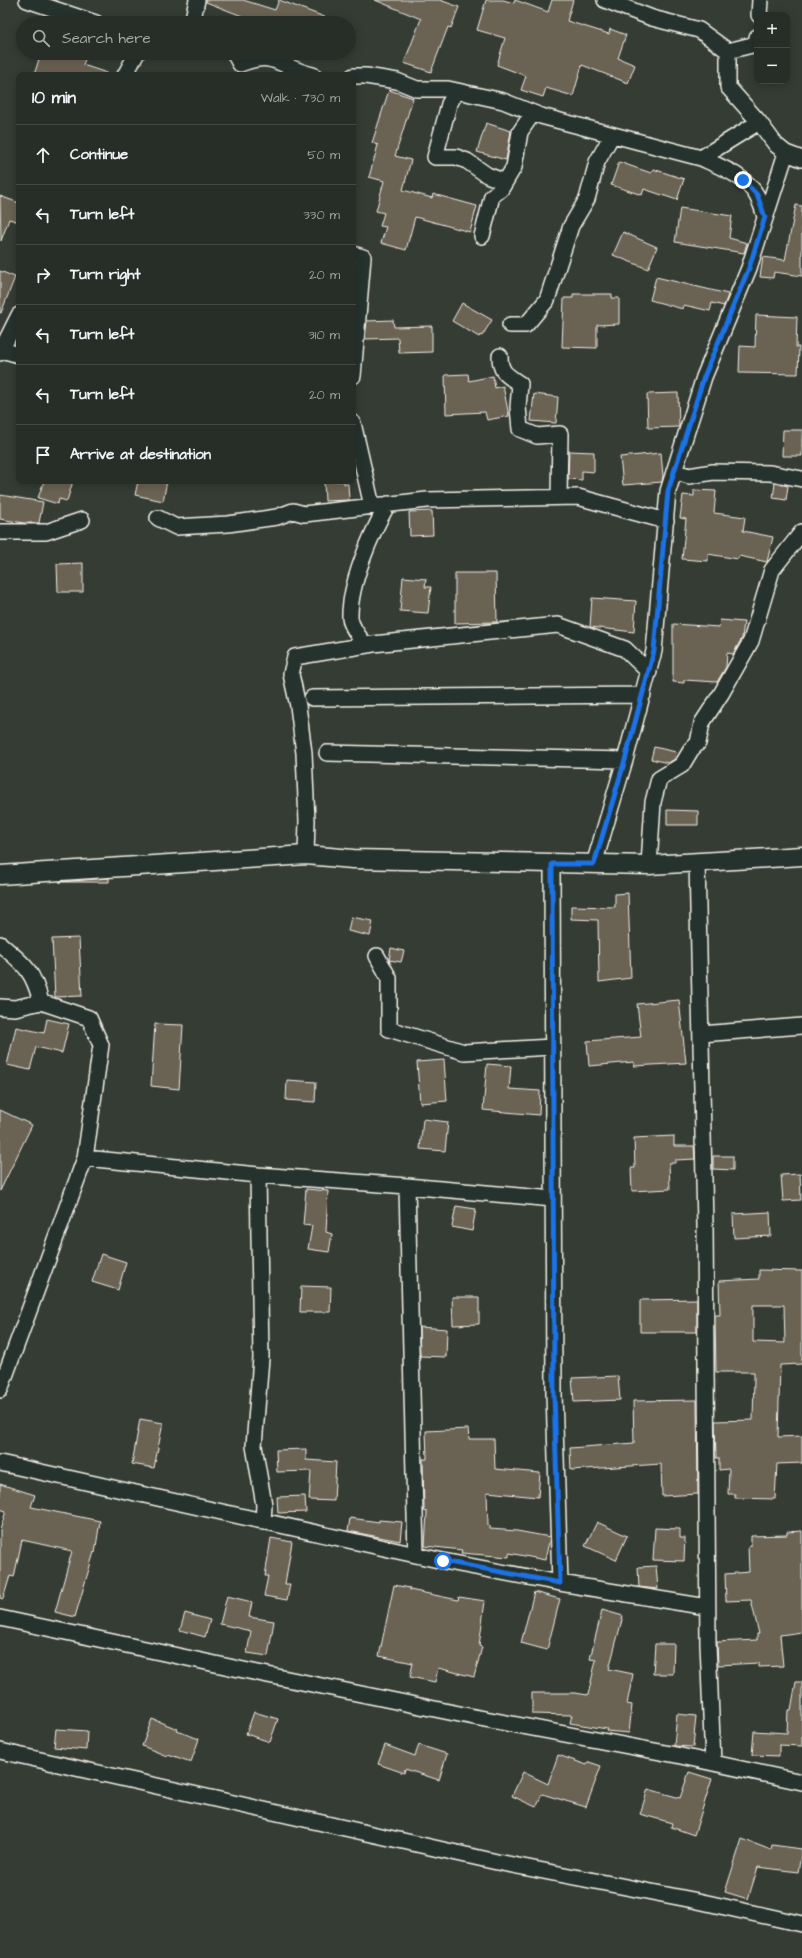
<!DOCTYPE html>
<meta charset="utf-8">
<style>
:root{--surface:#272d27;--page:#333933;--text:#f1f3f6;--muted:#a4a8a7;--line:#434944}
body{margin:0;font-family:"Architects Daughter",sans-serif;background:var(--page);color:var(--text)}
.controls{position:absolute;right:12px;top:12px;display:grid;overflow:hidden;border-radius:8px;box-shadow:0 2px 10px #0003}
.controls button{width:36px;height:36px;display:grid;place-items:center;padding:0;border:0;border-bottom:1px solid var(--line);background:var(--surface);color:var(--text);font:20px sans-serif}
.stop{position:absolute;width:12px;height:12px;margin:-9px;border:3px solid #1a73e8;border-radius:50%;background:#fff}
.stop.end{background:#1a73e8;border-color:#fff;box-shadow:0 1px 4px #0008}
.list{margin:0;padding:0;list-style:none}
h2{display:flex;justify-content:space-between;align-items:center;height:52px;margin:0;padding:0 16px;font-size:17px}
h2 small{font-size:13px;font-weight:400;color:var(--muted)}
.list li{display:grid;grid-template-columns:26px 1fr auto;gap:12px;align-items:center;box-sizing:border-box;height:60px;padding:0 16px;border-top:1px solid var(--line)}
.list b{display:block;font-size:15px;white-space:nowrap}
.list em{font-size:13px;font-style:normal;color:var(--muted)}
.icon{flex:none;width:22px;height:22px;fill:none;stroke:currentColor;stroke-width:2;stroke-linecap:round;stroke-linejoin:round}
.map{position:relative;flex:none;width:802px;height:1958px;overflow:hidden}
.search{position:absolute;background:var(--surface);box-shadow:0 2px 10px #0003;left:16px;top:16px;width:340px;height:44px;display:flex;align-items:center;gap:10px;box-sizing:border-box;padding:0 14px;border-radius:22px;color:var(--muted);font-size:15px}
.panel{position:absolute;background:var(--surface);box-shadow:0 2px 10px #0003;left:16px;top:72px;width:340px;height:412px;border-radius:8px}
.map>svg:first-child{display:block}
</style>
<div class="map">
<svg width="802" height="1958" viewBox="0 0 802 1958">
<rect width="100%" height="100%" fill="#343c34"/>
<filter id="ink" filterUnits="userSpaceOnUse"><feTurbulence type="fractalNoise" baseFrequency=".025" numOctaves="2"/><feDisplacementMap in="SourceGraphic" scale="8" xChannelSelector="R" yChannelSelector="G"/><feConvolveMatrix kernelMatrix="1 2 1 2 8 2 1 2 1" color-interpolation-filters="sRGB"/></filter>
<g filter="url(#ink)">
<path fill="#6a6252" stroke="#f4f1e8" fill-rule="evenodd" d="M206,0H243L275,10L279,0L338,22L240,23L242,16L206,2Z
M375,0H440L459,7L451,28L448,27L431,72L404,63L421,19Z
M486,0H503L514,3L515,0L548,12L552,0H573L567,21L609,34L610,29L626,35L618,58L635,65L628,83L582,65L573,96L546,88L543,97L521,90L526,76L497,65L505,38L477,30Z
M41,53L56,58L57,53H67L85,59L83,65L107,73V75H34Z
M389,90L413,98L395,156L411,160L403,190L432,198L433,194L477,206L470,232L415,217L406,250L381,243L386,227L380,226L384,213L376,211L384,181L369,177L378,145L372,143Z
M486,123L511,131L506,160L477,152Z
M619,162L651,173L653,169L684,179L677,200L644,189L642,195L611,185Z
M0,196L19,203V222L9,219L1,241Z
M796,205L802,206V276L774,272L773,278L760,277L763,257L785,260Z
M680,208L732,216L729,238L747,243L744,253L675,242Z
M623,232L657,247L648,269L613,255Z
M0,271L15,277L1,313H0Z
M656,277L728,294V295L724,306L712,303L710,311L684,305L683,309L650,300Z
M573,294H612V298H619V324L597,325V348L562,347L564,298H573Z
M462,303L492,320L482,336L480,335L479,337L452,321Z
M756,315L797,317L796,347H799L798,374L739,373L740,346L755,347Z
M393,320L394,327L432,326V352L399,353L398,338L365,339L367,321Z
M468,374L469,381L493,376L495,388L503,386L509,416L487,420L485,412L446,414L445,375Z
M678,393L679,427L648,428L647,394Z
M534,394L558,397L556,423L531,421Z
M783,430H802V456H782Z
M569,451L594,452V472L582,471V480L568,479Z
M661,453L663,476L662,482L623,485L620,457Z
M44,481H73L67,501L59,499L58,504L38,498Z
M138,481H167L163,501L135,495Z
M324,481H344V484H348L349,500L325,501Z
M775,483L788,486L786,500L773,498Z
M694,490L716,491L714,513L745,517L743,531L773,537L767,562L739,556L738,559L708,554V561L682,559L686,519L680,518L683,495L694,496Z
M0,495L43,502L39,523H24L0,519Z
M432,511L433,535L410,536L409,512Z
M83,563V592H58L57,564Z
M455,573H496L497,622L455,623Z
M403,577L426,579L425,587H431L428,613L400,611Z
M592,598L636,601L634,632L590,627Z
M720,620L744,622L742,638L733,654L727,653L726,667L717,682L684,680V683L673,682V624L719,627Z
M654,747L676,752L675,759L668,763L651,759Z
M667,810L698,811V825H667Z
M109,878V882H59Z
M628,893L631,978L599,982L598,920L571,919V906L615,907V894Z
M351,917L373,921L370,936L348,931Z
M79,938L82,996L55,997L52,939Z
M391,948L404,951L401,962L389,960Z
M679,1000L686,1063L634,1066V1062L589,1066L587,1041L641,1037L637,1004Z
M47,1019L69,1024L62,1053L36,1047L30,1070L7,1065L16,1027L44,1033Z
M155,1024L183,1025L179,1089L151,1086Z
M444,1060L447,1101L420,1103L417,1062Z
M487,1064L511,1066L509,1089L540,1091L539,1115L483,1110Z
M287,1080L316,1082L315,1102L286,1100Z
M0,1110L32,1125L0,1191Z
M423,1119L448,1122L445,1151L420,1149Z
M674,1136V1146H694L695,1159L675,1160V1163H669L670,1189L632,1191L631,1168H635L634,1138Z
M713,1156H733V1170L713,1169Z
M800,1174L801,1200L783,1201L781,1175Z
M306,1189L328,1191L326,1232L332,1234L329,1252L308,1249L312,1226L303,1225Z
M456,1206L476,1209L472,1231L452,1227Z
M770,1212L771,1236L734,1238L733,1214Z
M101,1254L126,1262L118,1290L92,1282Z
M759,1270L802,1271V1364L780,1365L778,1437L802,1436V1463L777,1464L775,1499L735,1498V1494H728L729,1469L719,1470V1458H716L715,1421L753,1420L754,1378V1372H716L715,1315H720L719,1281L759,1279ZM753,1305H784L785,1343L753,1342Z
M301,1286L331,1287L330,1312H300Z
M452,1297H479V1324L453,1325Z
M697,1299V1332H640V1300Z
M419,1327L447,1329L446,1357L420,1356Z
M618,1376L620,1400L574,1402L572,1378Z
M697,1400L698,1494L662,1496L661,1464L571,1470L570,1448L634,1443L633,1401Z
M140,1419L163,1423L154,1468L132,1464Z
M468,1429L469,1439H494L495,1469L540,1473L538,1497L487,1492L488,1525L490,1526V1529L517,1531L550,1537L545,1560L509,1553V1557L461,1553L462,1550L425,1546L427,1512L424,1511L423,1459H427L426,1431Z
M306,1449V1460L336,1462L334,1501L309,1500L311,1471L277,1472L276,1450Z
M0,1484L35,1495L31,1507L100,1521L95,1553L94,1552L75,1617L55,1612L72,1551L22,1540L14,1577L10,1576L3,1599L0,1598V1530L6,1511L0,1509Z
M305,1496L306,1512L278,1513L277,1497Z
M350,1518L379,1522V1520L402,1522L400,1541L348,1531Z
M597,1522L627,1536L616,1560L585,1546Z
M655,1528L680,1529V1538H685L684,1561L653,1560Z
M802,1531V1632L780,1635L783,1666L759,1667V1663L718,1665L717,1642L757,1640V1634H759L751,1600L726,1601L725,1574L749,1572L748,1547L751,1546V1536L787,1535V1532Z
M271,1538L292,1542L285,1584H290L287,1600L264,1596L268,1576H265Z
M656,1566L658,1589L639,1587L638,1567Z
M394,1585L410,1588V1590L458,1600L459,1597L485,1601L479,1646L482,1647L474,1677L438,1668L435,1682L410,1677L413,1663L379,1656Z
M534,1592L560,1599L547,1650L521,1643Z
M227,1596L252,1602L249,1617L274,1621L268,1656L247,1653L251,1631L220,1624Z
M602,1610L623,1616L609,1669L633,1674L627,1704L632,1705L629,1733L606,1731L607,1729L570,1723L572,1715L532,1714V1693H575L588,1695L596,1660L590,1659Z
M185,1613L210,1620L205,1637L180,1630Z
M655,1644H674L673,1674H653Z
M796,1682H802V1746L779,1745V1756L752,1755L754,1731L787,1733L788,1710H791Z
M254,1712L278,1719L270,1742L246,1734Z
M677,1714L696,1716L693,1747L674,1746Z
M152,1719L178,1729L177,1731L199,1739L191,1762L168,1754L167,1756L142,1746Z
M56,1729L87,1731L86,1750L54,1747Z
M385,1745L415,1756L419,1745L447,1754L439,1780L405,1769L404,1773L378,1764Z
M558,1755L587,1765L589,1762L601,1766L586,1807L542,1794L536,1807L512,1796L523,1772L548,1784Z
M689,1772L712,1779L694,1835L671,1827L672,1823L640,1814L648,1789L680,1798Z
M742,1839L771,1850L772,1845L802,1849L798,1872L758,1867L748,1899L725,1892Z"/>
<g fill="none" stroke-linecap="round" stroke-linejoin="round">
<defs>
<path id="minor" d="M27,0L96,23
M605,0L652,18L699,30L728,51V87L759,122L776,145L786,153L802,159
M759,15L760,0
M192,23L197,0
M728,51L756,44L757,37
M234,53L240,64C276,49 281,69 313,75
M125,75L137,53
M353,76H366L397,81L417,89H448L503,101L541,116L701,158L759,122
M457,91L449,104L435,157H456L467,161L487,175L505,182
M701,158C721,167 746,176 757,196C761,203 763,210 765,217
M482,236L492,196L501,189L514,167L520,132L533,113
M353,254L363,257L353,376
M510,325H526L547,300L571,226L587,199L597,162L612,135
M2,350L19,355
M0,353L19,315
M500,356C500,373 507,375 520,384L518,407L520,429L537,436L560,434L559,497
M353,423L372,506
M674,471L689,476L713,472L770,473L802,479
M158,518L176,527L228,524L277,517L293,511L304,514L427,500L578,497L666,521
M0,532H46L82,520
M365,645C360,638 351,627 350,618C349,585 371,533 388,504
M312,698L643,695
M327,753L625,760
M306,855L307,821L304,753L298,706L291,674L295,657L373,644L558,625L625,649L649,672
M697,862L705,1225L708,1644L713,1763
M552,864L554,1394L560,1583
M594,864L625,760L654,651L668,491L704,377L749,268L786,153
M649,865L653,802L659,779L682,765L691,750L698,743L702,723L721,694L751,641L772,570L802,532
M0,944C24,964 33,970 41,1002L89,1018L101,1045L85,1158
M377,956L389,978V1029L464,1052L552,1047
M0,1007L15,1008L41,1002
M701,1034L802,1026
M258,1175L261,1358L254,1446L264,1505L263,1522
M407,1186L416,1555
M0,1390L85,1158L258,1175L407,1186L553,1199
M0,1463L443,1561L560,1583L707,1607
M0,1618L253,1672L474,1717L676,1755L802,1782
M0,1751L497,1862L698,1901L802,1924"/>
<path id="tertiary" d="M0,875L306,855L353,859L649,865L802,856"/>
</defs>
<use href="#minor" stroke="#f4f1e8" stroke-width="18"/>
<use href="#tertiary" stroke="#f4f1e8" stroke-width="21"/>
<use href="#minor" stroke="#26332d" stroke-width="15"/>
<use href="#tertiary" stroke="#26332d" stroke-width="18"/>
</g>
</g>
<g fill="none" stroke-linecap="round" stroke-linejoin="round" filter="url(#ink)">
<path stroke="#1a73e8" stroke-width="5" d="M443,1561L560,1583L554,1394L552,864H594L625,760L654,651L668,491L704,377L749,268L765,217L757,195L743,180"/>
</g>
</svg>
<div class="controls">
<button>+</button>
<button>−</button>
</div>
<div class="stop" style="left:443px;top:1561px"></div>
<div class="stop end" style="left:743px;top:180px"></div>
<div class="search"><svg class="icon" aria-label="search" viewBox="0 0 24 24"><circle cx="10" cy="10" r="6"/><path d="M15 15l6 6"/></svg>Search here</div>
<section class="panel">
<h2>10 min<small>Walk · 730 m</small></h2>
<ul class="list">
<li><svg class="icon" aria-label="ahead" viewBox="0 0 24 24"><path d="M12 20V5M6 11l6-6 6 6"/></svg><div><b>Continue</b></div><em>50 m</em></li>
<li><svg class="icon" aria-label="left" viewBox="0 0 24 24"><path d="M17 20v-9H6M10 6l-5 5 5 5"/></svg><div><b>Turn left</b></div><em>330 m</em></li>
<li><svg class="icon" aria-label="right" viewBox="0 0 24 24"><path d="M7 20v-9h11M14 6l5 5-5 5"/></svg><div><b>Turn right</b></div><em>20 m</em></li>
<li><svg class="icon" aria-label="left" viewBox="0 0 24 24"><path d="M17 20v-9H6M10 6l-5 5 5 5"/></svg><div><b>Turn left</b></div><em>310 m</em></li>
<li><svg class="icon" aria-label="left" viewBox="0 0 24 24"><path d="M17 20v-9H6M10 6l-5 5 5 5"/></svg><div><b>Turn left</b></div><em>20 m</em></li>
<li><svg class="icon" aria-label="arrive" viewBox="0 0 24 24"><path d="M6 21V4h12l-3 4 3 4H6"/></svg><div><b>Arrive at destination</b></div></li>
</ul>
</section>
</div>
